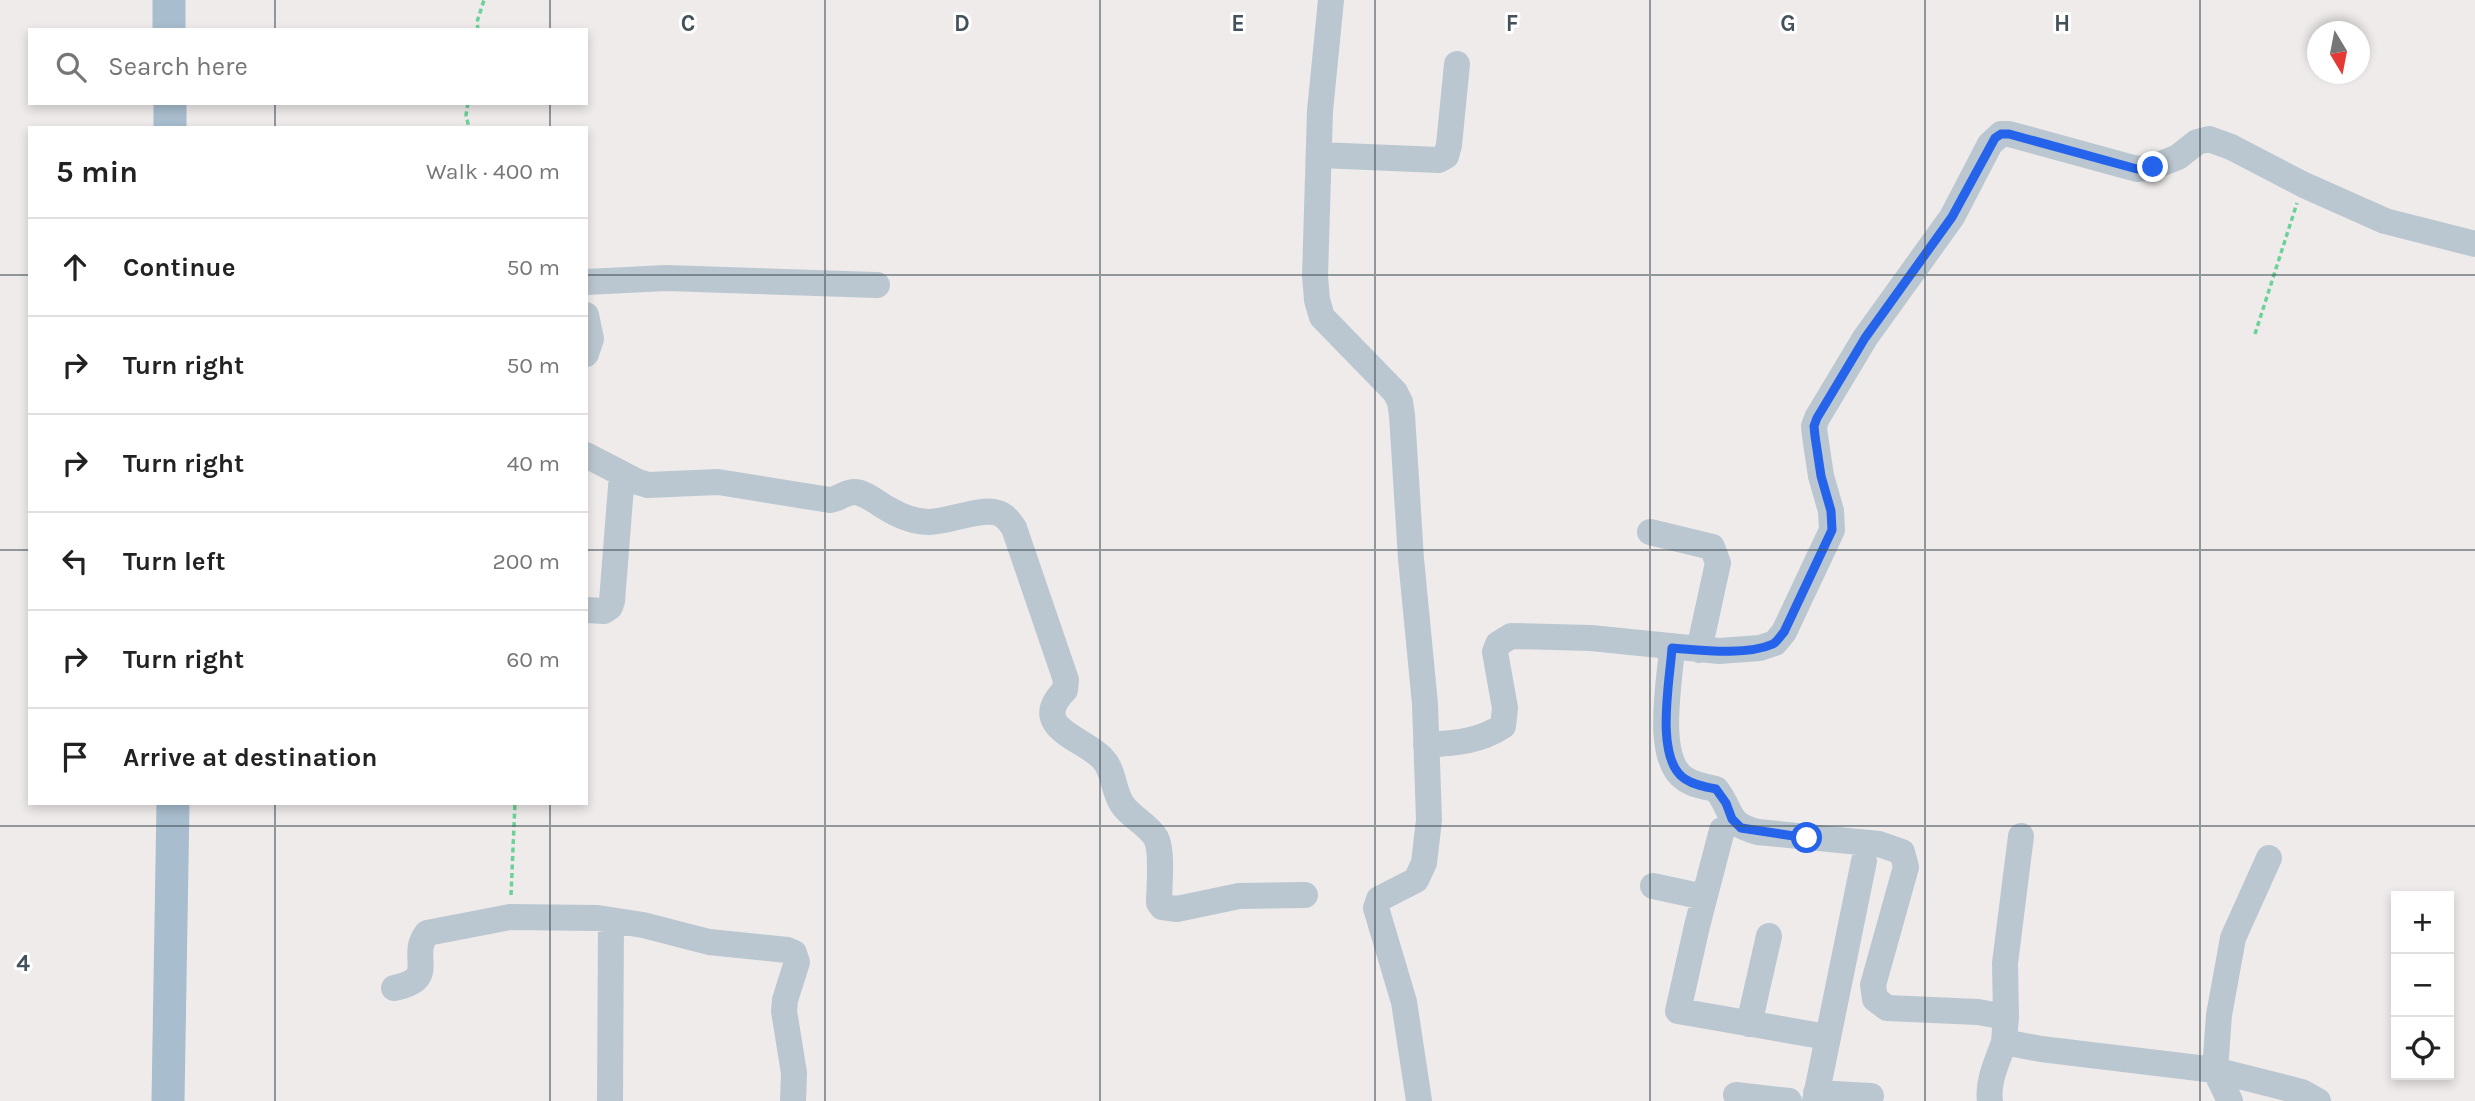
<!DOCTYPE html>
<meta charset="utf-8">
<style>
:root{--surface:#fff;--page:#f2f2f2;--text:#222;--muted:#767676;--line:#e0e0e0}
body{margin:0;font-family:Karla,sans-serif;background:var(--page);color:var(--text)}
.controls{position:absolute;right:21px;bottom:21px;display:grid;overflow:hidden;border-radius:0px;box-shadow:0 4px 10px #0003}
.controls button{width:63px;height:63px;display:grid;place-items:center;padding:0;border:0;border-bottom:2px solid var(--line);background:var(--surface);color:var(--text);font:35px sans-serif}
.compass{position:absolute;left:2307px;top:21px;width:63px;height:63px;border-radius:50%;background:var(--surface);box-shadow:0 4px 10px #0003;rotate:170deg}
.stop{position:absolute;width:21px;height:21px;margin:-16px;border:5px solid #2563eb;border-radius:50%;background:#fff}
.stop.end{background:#2563eb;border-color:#fff;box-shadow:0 2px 7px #0008}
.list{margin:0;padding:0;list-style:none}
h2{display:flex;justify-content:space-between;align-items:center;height:91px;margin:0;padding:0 28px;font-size:30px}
h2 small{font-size:23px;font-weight:400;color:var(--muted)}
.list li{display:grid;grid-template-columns:46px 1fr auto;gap:21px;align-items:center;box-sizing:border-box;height:98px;padding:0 28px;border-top:2px solid var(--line)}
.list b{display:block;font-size:26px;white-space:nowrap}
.list em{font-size:23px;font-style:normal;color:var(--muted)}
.icon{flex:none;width:38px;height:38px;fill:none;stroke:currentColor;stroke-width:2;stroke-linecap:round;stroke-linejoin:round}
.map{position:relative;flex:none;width:2475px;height:1101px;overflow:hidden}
.search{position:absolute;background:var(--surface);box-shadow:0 4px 10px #0003;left:28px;top:28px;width:560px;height:77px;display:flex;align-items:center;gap:18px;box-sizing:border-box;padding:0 24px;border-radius:0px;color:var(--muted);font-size:26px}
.panel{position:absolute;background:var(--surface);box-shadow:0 4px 10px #0003;left:28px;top:126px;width:560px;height:679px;border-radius:0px}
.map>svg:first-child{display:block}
</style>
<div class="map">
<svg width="2475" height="1101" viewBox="0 0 2475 1101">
<rect width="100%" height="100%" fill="#efebeb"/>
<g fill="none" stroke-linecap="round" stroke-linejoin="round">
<path stroke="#6ad298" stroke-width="3.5" stroke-dasharray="5 3.5" stroke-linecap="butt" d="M478,30L477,22L484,0
M468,103L466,115L469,128
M2255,334L2297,203
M511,895L515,803"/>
<path stroke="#bbc7d0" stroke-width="26" d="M1331,0L1320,111L1315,276L1317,300L1322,317L1395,392L1400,402L1402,415L1411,559L1425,704L1429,820L1424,863L1416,880L1379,899L1376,908L1404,1002L1419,1101
M1320,155L1439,160L1446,156L1449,145L1457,64
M586,282L666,278L877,285
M586,315L591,339L586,354
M586,455L638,482L648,485L718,482L830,500C839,499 845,492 855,492C867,493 878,504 888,509C900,516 915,522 929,522C949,522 980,507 998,513C1005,515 1010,522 1014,528L1066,680L1065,690C1027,728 1085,738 1103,759C1114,771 1113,790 1122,804C1130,817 1148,824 1156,838C1163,851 1159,887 1159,903L1162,907L1177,909L1239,896L1305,895
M1650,532L1712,547L1718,563L1699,650
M586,610L604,611L610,607L612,601L622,474
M1672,648C1670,680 1654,759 1685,779C1694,785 1705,787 1716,789C1734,812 1725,824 1758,832L1879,844L1902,852L1906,867L1873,985L1875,999L1887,1008L1978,1012L2006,1017L2004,1042L2041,1049L2215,1070L2230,1101
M1426,745C1454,743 1479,742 1503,726L1505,708L1495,652L1498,644L1511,636L1591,638L1719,651L1760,648L1775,643L1784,632L1832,530L1831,511L1821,476L1815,436L1814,426L1817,418L1865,338L1952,217L1990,144L2001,134H2009L2137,169L2153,167L2178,157L2197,142L2209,139L2231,147L2304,185L2385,221L2475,244
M1722,830L1697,926L1678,1011L1827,1037
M2269,858L2233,938L2219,1015L2215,1070L2302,1092L2318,1101
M1653,886L1704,897
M394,988C440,979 408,957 427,933L510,917L598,918L643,925L709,942L787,950L794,953L797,962L785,1000L784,1011L794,1073L793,1101
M2006,1017L2005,963L2021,836
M1749,1024L1769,936
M1816,1093L1871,1096
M1736,1095L1789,1101
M610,1101L611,920
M1815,1101L1864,861
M1990,1101C1987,1081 1998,1060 2004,1042"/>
<path stroke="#a8bdce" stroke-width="33" d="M169,0V30
M170,103V128
M168,1101L173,803"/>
</g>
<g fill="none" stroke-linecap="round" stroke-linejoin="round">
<path stroke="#2563eb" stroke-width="9" d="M1807,838L1741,828L1732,819L1726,803L1716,789C1705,787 1694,785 1685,779C1654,759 1670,680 1672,648C1700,650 1746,656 1773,644C1778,641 1780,636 1784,632L1832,530L1831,511L1821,476L1815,436L1814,426L1817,418L1865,338L1952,217L1995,138L2001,134H2009L2137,169L2153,167"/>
</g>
<path fill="none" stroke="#43515a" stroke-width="2" stroke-opacity="0.55" d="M275,0V30M550,0V30M825,0V1101M1100,0V1101M1375,0V1101M1650,0V1101M1925,0V1101M2200,0V1101M275,103V128M550,103V128M0,275H30M586,275H2475M0,550H30M586,550H2475M275,803V1101M550,803V1101M0,826H2475"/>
<g font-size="23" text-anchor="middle" font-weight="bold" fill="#43515a" stroke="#fff" stroke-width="6" stroke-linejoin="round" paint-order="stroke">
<text x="688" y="31">C</text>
<text x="962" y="31">D</text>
<text x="1238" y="31">E</text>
<text x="1512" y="31">F</text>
<text x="1788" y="31">G</text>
<text x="2062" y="31">H</text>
<text x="23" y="971">4</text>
</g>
</svg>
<div class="controls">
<button>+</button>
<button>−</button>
<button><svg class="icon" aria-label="locate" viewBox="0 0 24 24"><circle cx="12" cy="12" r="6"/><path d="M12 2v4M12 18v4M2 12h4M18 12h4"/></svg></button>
</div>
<svg class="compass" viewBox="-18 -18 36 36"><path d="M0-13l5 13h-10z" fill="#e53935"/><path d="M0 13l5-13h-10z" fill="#767676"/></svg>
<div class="stop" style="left:1807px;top:838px"></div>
<div class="stop end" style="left:2153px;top:167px"></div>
<div class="search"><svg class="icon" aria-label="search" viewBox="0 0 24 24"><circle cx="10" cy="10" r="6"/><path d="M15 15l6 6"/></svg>Search here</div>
<section class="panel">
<h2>5 min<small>Walk · 400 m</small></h2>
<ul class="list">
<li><svg class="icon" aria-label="ahead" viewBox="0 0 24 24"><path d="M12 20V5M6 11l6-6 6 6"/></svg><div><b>Continue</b></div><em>50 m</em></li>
<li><svg class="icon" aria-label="right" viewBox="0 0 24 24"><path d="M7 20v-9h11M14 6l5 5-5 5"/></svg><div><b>Turn right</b></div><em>50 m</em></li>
<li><svg class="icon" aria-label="right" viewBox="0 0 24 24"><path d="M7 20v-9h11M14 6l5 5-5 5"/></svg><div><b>Turn right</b></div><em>40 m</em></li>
<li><svg class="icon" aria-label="left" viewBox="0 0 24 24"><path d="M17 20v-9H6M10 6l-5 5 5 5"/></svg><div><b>Turn left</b></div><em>200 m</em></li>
<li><svg class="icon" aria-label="right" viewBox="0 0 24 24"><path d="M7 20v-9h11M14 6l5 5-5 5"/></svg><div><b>Turn right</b></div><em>60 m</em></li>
<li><svg class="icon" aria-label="arrive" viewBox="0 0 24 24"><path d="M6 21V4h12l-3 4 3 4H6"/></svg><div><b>Arrive at destination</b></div></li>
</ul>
</section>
</div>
